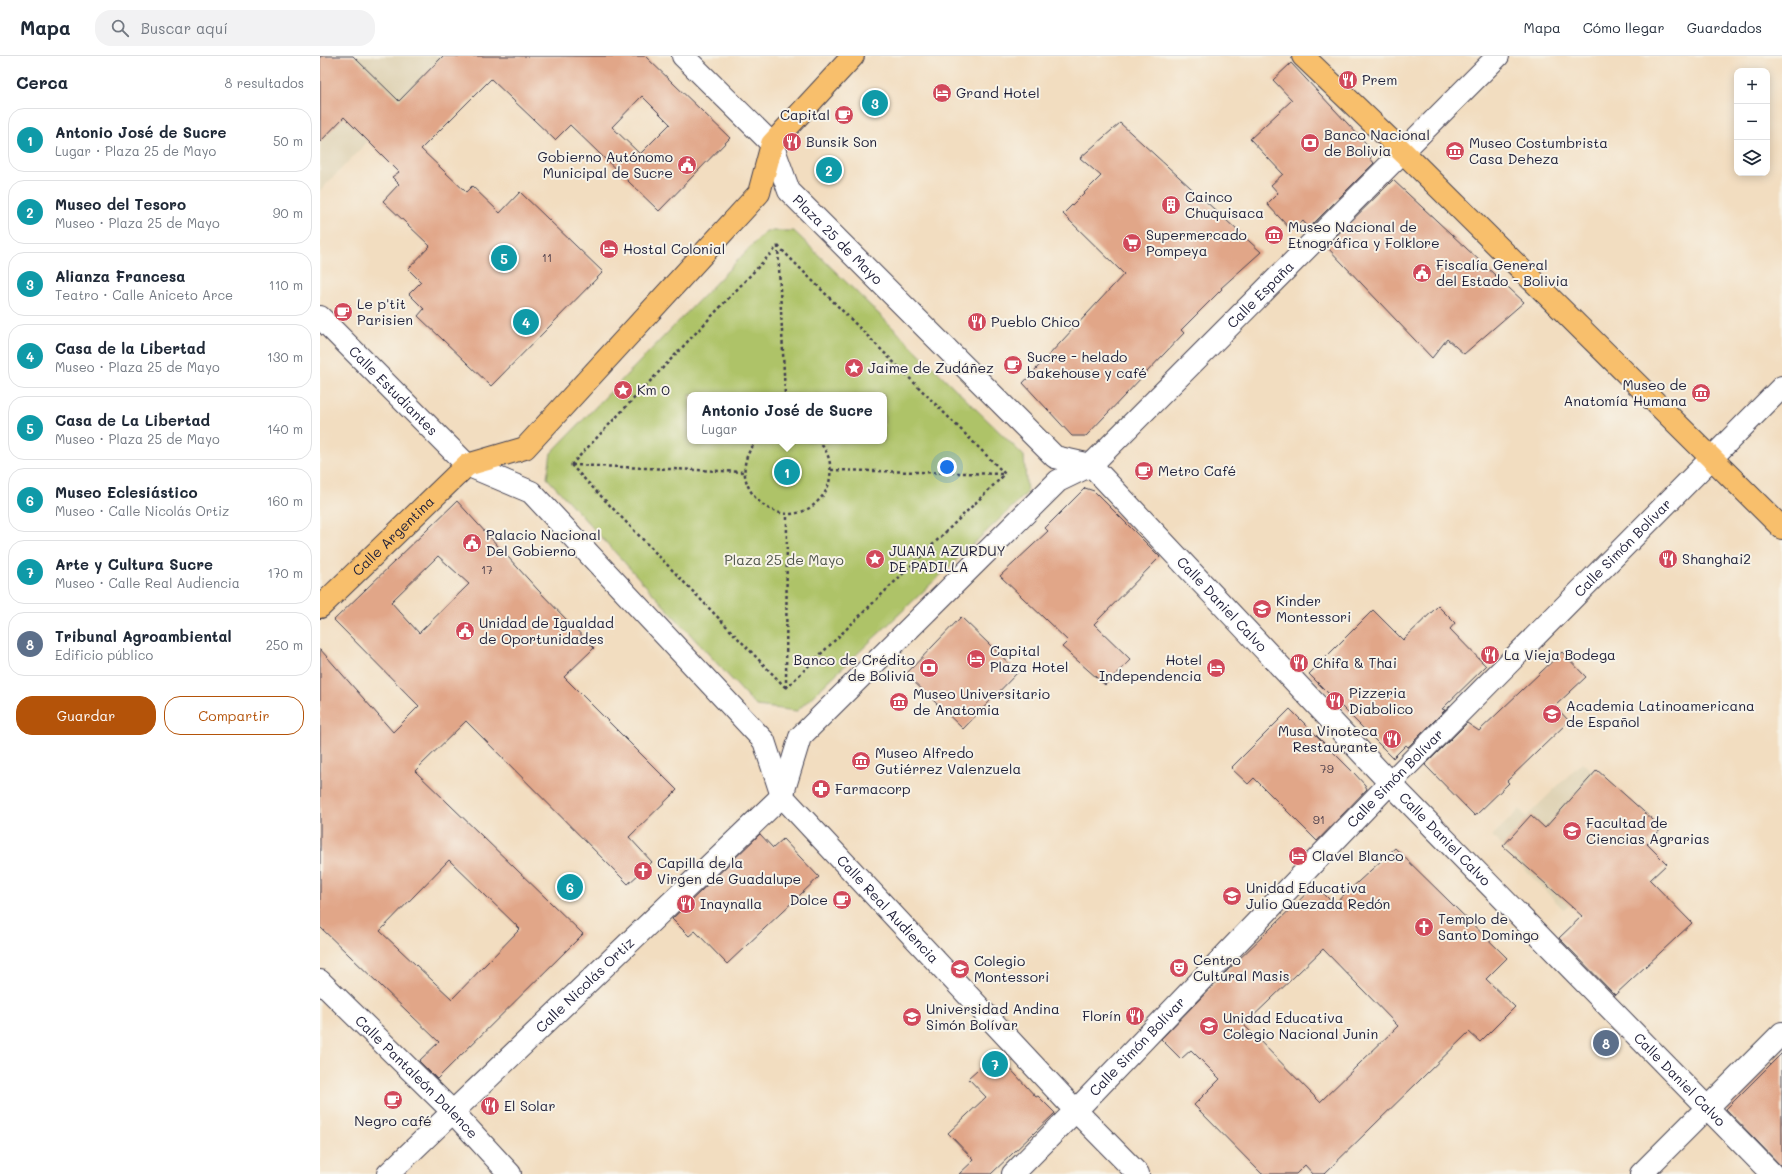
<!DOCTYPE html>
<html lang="es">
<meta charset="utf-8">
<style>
:root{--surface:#fff;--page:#f2f2f3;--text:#1f2937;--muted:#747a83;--line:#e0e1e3;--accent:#b45309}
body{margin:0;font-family:Mali,sans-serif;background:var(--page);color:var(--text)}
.controls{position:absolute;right:12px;top:12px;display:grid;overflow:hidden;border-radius:8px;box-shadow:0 2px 10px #0003}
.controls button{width:36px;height:36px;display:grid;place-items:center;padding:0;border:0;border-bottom:1px solid var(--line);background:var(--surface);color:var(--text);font:20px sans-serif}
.you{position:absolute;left:627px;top:411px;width:14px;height:14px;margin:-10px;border:3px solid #fff;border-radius:50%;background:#1a73e8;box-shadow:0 0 0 6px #1a73e833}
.badge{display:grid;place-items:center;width:26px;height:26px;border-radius:50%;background:var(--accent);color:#fff;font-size:13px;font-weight:700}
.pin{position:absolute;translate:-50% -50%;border:2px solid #fff;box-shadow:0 1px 4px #0006}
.popup{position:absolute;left:367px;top:336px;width:200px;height:52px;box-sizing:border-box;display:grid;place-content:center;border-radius:8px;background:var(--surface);filter:drop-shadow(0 1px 3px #0005);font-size:13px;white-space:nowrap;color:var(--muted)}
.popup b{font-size:15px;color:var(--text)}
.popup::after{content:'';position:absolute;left:50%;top:100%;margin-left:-8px;border:8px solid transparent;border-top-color:var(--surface)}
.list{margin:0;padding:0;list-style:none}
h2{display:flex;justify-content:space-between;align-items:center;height:52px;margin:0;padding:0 16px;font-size:17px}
h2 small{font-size:13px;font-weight:400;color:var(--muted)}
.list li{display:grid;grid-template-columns:26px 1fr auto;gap:12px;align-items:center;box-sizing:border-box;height:64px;margin:0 8px 8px;padding:0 8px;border:1px solid var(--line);border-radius:16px}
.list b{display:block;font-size:15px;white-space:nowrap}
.list p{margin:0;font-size:13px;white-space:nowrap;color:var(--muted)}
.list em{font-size:13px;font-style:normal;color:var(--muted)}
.actions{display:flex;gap:8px;padding:12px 16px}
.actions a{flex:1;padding:9px 0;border:1px solid var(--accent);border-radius:16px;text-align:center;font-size:14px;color:var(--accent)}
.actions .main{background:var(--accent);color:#fff}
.icon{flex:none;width:22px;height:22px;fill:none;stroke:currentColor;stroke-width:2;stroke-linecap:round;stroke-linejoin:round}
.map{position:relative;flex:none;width:1462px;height:1118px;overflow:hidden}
header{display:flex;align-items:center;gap:24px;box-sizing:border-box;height:56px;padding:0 20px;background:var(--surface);border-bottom:1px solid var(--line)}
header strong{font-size:19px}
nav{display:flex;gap:22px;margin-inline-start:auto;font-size:14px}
.search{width:280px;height:36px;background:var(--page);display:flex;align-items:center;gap:10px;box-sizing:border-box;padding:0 14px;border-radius:16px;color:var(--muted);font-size:15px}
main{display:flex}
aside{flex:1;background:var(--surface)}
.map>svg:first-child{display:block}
</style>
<header>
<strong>Mapa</strong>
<div class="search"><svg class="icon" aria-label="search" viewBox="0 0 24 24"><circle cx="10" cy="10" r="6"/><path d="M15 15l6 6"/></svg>Buscar aquí</div>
<nav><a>Mapa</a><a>Cómo llegar</a><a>Guardados</a></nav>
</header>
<main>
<aside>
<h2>Cerca<small>8 resultados</small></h2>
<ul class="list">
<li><span class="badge" style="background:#0f9aa8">1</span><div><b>Antonio José de Sucre</b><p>Lugar · Plaza 25 de Mayo</p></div><em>50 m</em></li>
<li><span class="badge" style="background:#0f9aa8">2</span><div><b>Museo del Tesoro</b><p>Museo · Plaza 25 de Mayo</p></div><em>90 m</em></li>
<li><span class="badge" style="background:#0f9aa8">3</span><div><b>Alianza Francesa</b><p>Teatro · Calle Aniceto Arce</p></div><em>110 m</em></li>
<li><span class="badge" style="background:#0f9aa8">4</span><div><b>Casa de la Libertad</b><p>Museo · Plaza 25 de Mayo</p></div><em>130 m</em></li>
<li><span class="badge" style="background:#0f9aa8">5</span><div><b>Casa de La Libertad</b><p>Museo · Plaza 25 de Mayo</p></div><em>140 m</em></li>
<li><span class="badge" style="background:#0f9aa8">6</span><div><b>Museo Eclesiástico</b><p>Museo · Calle Nicolás Ortiz</p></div><em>160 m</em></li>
<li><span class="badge" style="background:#0f9aa8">7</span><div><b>Arte y Cultura Sucre</b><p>Museo · Calle Real Audiencia</p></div><em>170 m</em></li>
<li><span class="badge" style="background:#5c6f8a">8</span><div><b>Tribunal Agroambiental</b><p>Edificio público</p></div><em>250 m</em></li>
</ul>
<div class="actions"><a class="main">Guardar</a><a>Compartir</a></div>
</aside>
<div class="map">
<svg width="1462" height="1118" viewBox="0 0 1462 1118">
<rect width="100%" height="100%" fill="#f7f3e8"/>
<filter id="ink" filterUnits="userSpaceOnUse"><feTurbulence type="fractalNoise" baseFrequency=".025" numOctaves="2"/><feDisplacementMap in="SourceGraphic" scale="8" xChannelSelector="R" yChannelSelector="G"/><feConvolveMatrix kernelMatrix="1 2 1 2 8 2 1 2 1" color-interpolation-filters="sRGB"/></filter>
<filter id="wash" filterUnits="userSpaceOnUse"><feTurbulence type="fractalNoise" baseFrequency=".012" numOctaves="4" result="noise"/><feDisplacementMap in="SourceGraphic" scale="16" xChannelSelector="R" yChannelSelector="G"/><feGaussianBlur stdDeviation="0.9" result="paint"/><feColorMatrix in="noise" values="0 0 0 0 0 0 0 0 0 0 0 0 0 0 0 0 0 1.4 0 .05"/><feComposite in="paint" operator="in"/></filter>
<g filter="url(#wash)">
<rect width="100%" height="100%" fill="#f2ddc0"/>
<path fill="#dfd3b5" d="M0,0H194L79,116L48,85L0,135Z
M1262,706L1331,771L1244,854L1172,780L1200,753L1206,761Z"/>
<path fill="#aec367" stroke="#687251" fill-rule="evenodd" d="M446,175H474L704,400L707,437L477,655L436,650L227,422L231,397ZM370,339H564V385H370Z"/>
<g id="blocks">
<path fill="#e1a688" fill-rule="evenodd" d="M0,0H33L79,45L123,0H325L410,82L339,155L250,69L235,84L171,23L101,93L146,136L152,130L180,157L200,136L283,216L171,330L98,260L104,253L89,238L101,226L88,213L110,190L63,145L79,128L72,121L79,116L24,61L0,86ZM322,40L350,68L320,98L292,71Z
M971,7L1055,97L1050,102L1054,107L989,172L983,165L972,175L947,148L958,137L951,129L963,118L930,83L972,44L953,24Z
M800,67L941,196L901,232L902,233L861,274L864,277L766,380H752L703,327L804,218L743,158L781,120L760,102Z
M1073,124L1204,246L1144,298L1127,283L1112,302L1006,190Z
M765,432L774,435L840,501L774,568L811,604L785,629L742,591L748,585L680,520L728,475L725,472Z
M137,445L218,534L274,592L244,621L357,734L309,781L332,806L308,828L146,665L95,715L263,878L117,1023L99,1005L119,986L0,871V593L73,676L99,650L14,564ZM118,500L149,528L99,577L71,546ZM129,804L200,873L132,943L60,875Z
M1118,550L1135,567L1130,573L1166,610L1122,653L1125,654L1088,691L1086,689L1073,702L989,618L1053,554L1083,584Z
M641,561L698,616L643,673L586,618Z
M1242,596L1266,621L1235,650L1249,665L1187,725L1189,727L1155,760L1105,709L1147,667L1159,675Z
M970,653L1035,718L1045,729L1047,733L997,785L934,722L928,728L911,712Z
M1277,714L1342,772L1327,788L1347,808L1330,824L1372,867L1295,939L1239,882L1262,860L1183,790L1211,759L1225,772Z
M440,778L453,792L463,783L499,821L407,908L375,875L369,880L352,863Z
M1075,792L1187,902L1166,923L1195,951L1160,986L1149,976L1004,1118H993L985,1109L976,1118H942L874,1049L900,1023L871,994L861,1003L841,983L906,916L995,829L1014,848ZM1003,893L1078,970L1000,1046L924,969Z
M676,997L716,1041L718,1040L735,1057L671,1118H639L654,1104L628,1077L666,1041L648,1022Z
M1462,997V1111L1406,1053Z"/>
</g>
</g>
<g filter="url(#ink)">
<use href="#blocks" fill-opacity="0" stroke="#413e4f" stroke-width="1"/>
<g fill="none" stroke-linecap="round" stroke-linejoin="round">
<defs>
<g id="minor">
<path id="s1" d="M363,0L452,88L469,135L735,401L771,409"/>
<path id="s2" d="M0,261L147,409L211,436L444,685L462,740L756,1055L818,1118"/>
<path id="s3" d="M771,409L1070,727L1452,1118"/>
<path id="s4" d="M0,925L132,1055L190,1118"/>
<path id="s5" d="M68,1118L462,740L480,681L738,425L771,409L1178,0"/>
<path id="s6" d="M693,1118L766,1044L1070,727L1462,331"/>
<path d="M1321,1118L1462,977"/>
</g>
<g id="major">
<path d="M983,0L1083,96L1462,472"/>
<path id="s7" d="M0,551L147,409L205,392L439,137L452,88L533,0"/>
</g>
</defs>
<use href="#minor" stroke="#413e4f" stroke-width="24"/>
<use href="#major" stroke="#413e4f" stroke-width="24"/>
<path stroke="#413e4f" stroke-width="2.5" stroke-dasharray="3 3" stroke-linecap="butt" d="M458,190L685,418
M458,190L465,339
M437,385C398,426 460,484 498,445C505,438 509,431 510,421C512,408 508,394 498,385
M251,409L466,632
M251,409L458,190
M252,409L425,416
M511,414L684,418
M466,632L685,418
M466,632L467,458"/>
<use href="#minor" stroke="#fff" stroke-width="22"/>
<use href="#major" stroke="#f8bf6c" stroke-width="22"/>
</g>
</g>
<defs>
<symbol id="restaurant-disc" viewBox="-11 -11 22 22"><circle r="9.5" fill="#d1495b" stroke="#f7f3e8"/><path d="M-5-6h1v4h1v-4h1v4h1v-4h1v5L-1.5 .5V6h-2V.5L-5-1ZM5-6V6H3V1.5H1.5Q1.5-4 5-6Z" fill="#fff"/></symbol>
<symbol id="hotel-disc" viewBox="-11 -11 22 22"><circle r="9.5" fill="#d1495b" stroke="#f7f3e8"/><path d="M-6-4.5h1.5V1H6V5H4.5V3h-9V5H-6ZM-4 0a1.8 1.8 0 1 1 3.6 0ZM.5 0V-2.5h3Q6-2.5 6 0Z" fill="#fff"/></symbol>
<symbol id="cafe-disc" viewBox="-11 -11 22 22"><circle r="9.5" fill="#d1495b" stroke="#f7f3e8"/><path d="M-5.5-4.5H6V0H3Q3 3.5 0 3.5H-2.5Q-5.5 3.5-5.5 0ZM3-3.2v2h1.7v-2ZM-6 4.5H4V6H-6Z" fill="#fff"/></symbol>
<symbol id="bank-disc" viewBox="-11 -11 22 22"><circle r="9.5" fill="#d1495b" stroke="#f7f3e8"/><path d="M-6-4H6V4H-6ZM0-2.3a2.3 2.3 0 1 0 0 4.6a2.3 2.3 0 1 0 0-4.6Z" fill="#fff"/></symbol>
<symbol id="museum-disc" viewBox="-11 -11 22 22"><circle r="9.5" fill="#d1495b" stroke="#f7f3e8"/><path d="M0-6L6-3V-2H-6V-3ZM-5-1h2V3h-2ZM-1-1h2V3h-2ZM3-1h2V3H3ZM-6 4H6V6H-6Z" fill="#fff"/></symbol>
<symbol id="civic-disc" viewBox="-11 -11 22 22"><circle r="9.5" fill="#d1495b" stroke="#f7f3e8"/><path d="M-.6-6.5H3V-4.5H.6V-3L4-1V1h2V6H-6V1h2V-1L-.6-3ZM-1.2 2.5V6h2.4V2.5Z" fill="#fff"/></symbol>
<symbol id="building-disc" viewBox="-11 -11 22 22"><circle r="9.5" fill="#d1495b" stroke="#f7f3e8"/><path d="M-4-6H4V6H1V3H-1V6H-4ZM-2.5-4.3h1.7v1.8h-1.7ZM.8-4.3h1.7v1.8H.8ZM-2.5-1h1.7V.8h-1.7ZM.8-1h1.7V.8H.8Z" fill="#fff"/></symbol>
<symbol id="supermarket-disc" viewBox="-11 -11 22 22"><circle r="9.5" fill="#d1495b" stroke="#f7f3e8"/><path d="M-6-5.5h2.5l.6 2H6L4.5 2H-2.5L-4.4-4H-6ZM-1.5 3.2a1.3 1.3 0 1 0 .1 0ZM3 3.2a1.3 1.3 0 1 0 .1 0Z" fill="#fff"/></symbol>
<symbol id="sight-disc" viewBox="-11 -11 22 22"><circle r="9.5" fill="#d1495b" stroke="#f7f3e8"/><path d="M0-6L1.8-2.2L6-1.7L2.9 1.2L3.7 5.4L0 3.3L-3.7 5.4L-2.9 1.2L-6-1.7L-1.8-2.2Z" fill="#fff"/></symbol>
<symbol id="school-disc" viewBox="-11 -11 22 22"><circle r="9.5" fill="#d1495b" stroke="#f7f3e8"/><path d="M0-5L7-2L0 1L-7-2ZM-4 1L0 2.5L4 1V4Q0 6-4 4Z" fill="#fff"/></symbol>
<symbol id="pharmacy-disc" viewBox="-11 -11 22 22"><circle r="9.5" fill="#d1495b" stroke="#f7f3e8"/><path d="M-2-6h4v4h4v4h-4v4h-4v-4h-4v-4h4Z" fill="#fff"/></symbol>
<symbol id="university-disc" viewBox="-11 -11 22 22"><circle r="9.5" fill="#d1495b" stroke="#f7f3e8"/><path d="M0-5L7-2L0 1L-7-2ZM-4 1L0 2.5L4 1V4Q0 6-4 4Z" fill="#fff"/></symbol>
<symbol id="church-disc" viewBox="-11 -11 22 22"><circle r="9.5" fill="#d1495b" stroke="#f7f3e8"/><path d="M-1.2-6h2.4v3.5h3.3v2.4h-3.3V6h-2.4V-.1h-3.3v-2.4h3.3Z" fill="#fff"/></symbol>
<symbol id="theatre-disc" viewBox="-11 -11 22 22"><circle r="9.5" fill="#d1495b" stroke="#f7f3e8"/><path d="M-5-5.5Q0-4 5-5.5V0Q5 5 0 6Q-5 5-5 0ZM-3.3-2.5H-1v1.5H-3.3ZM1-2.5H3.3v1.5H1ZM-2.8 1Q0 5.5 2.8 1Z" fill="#fff"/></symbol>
</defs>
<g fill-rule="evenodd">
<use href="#restaurant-disc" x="1017" y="13" width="22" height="22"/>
<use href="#hotel-disc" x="611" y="26" width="22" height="22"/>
<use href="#cafe-disc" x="513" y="48" width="22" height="22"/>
<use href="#restaurant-disc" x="461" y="75" width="22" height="22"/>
<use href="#bank-disc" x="979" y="76" width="22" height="22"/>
<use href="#museum-disc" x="1124" y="84" width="22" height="22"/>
<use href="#civic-disc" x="356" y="98" width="22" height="22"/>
<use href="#building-disc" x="840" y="138" width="22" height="22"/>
<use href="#museum-disc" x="943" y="168" width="22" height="22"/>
<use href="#supermarket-disc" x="801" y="176" width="22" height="22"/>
<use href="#hotel-disc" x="278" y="182" width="22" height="22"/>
<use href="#civic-disc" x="1091" y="206" width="22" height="22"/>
<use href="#cafe-disc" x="12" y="245" width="22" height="22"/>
<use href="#restaurant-disc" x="646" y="255" width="22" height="22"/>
<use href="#cafe-disc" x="682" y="298" width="22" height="22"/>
<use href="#sight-disc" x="523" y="301" width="22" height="22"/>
<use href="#sight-disc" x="292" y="323" width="22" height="22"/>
<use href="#museum-disc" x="1370" y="326" width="22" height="22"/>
<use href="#cafe-disc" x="813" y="404" width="22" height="22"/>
<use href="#civic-disc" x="141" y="476" width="22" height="22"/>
<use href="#sight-disc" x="544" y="492" width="22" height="22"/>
<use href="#restaurant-disc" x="1337" y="492" width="22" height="22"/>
<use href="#school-disc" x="931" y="542" width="22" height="22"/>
<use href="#civic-disc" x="134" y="564" width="22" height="22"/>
<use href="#restaurant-disc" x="1159" y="588" width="22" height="22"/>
<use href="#hotel-disc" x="645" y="592" width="22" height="22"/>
<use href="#restaurant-disc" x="968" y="596" width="22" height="22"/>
<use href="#bank-disc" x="598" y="601" width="22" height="22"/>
<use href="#hotel-disc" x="885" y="601" width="22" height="22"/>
<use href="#restaurant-disc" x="1004" y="634" width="22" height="22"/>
<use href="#museum-disc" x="568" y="635" width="22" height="22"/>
<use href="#school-disc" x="1221" y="647" width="22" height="22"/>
<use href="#restaurant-disc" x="1061" y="672" width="22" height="22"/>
<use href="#museum-disc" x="530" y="694" width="22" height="22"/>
<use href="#pharmacy-disc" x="490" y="722" width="22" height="22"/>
<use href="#university-disc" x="1241" y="764" width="22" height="22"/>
<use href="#hotel-disc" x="967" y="789" width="22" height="22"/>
<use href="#church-disc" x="312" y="804" width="22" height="22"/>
<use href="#school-disc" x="901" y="829" width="22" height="22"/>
<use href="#cafe-disc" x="511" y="833" width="22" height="22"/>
<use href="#restaurant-disc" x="355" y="837" width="22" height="22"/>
<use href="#church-disc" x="1093" y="860" width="22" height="22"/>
<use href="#theatre-disc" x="848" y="901" width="22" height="22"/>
<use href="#school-disc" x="629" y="902" width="22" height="22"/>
<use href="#restaurant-disc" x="804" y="949" width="22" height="22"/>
<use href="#university-disc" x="581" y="950" width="22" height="22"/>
<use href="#school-disc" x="878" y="959" width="22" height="22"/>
<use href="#cafe-disc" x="62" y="1033" width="22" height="22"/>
<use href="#restaurant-disc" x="159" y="1039" width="22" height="22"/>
</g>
<g text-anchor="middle" stroke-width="4" stroke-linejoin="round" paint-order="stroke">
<g font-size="12" fill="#52434e">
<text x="227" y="206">11</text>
<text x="167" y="518">17</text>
<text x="1007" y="717">79</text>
<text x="999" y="768">91</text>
</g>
<g font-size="14" fill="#22223b" stroke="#f7f3e8" text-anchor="start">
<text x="1042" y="29">Prem</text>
<text x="636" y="42">Grand Hotel</text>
<text x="510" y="64" text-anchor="end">Capital</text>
<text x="1004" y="84">Banco Nacional<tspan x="1004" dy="16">de Bolivia</tspan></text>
<text x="486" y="91">Bunsik Son</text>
<text x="1149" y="92">Museo Costumbrista<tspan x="1149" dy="16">Casa Deheza</tspan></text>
<text x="353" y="106" text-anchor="end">Gobierno Autónomo<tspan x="353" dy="16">Municipal de Sucre</tspan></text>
<text x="865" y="146">Cainco<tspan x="865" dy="16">Chuquisaca</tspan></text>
<text x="968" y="176">Museo Nacional de<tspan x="968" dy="16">Etnográfica y Folklore</tspan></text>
<text x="826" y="184">Supermercado<tspan x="826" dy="16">Pompeya</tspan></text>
<text x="303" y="198">Hostal Colonial</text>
<text x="1116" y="214">Fiscalía General<tspan x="1116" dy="16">del Estado - Bolivia</tspan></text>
<text x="37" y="253">Le p'tit<tspan x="37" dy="16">Parisien</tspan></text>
<text x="671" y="271">Pueblo Chico</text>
<text x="707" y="306">Sucre - helado<tspan x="707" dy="16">bakehouse y café</tspan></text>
<text x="548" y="317">Jaime de Zudáñez</text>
<text x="1367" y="334" text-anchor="end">Museo de<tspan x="1367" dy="16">Anatomía Humana</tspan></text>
<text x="317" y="339">Km 0</text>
<text x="838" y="420">Metro Café</text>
<text x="166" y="484">Palacio Nacional<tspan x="166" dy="16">Del Gobierno</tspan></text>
<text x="569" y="500">JUANA AZURDUY<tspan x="569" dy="16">DE PADILLA</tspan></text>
<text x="1362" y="508">Shanghai2</text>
<text x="956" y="550">Kinder<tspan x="956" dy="16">Montessori</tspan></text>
<text x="159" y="572">Unidad de Igualdad<tspan x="159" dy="16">de Oportunidades</tspan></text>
<text x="670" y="600">Capital<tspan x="670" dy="16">Plaza Hotel</tspan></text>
<text x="1184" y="604">La Vieja Bodega</text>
<text x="595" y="609" text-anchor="end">Banco de Crédito<tspan x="595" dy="16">de Bolivia</tspan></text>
<text x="882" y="609" text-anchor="end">Hotel<tspan x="882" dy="16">Independencia</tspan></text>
<text x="993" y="612">Chifa &amp; Thai</text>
<text x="1029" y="642">Pizzeria<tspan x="1029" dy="16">Diabolico</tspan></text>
<text x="593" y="643">Museo Universitario<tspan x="593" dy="16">de Anatomia</tspan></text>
<text x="1246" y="655">Academia Latinoamericana<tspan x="1246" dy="16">de Español</tspan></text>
<text x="1058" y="680" text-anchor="end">Musa Vinoteca<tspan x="1058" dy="16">Restaurante</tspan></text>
<text x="555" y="702">Museo Alfredo<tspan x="555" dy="16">Gutiérrez Valenzuela</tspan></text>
<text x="515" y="738">Farmacorp</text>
<text x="1266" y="772">Facultad de<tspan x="1266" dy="16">Ciencias Agrarias</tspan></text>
<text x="992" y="805">Clavel Blanco</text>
<text x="337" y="812">Capilla de la<tspan x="337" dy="16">Virgen de Guadalupe</tspan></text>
<text x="926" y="837">Unidad Educativa<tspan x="926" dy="16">Julio Quezada Redón</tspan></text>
<text x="508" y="849" text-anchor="end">Dolce</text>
<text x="380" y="853">Inaynalla</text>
<text x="1118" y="868">Templo de<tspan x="1118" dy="16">Santo Domingo</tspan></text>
<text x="873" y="909">Centro<tspan x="873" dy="16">Cultural Masis</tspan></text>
<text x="654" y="910">Colegio<tspan x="654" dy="16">Montessori</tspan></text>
<text x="606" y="958">Universidad Andina<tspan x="606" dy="16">Simón Bolívar</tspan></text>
<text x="801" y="965" text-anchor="end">Florín</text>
<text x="903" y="967">Unidad Educativa<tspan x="903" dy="16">Colegio Nacional Junin</tspan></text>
<text x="184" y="1055">El Solar</text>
<text x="73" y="1070" text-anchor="middle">Negro café</text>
</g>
<g font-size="14" fill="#22223b" stroke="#f7f3e8">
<text dy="5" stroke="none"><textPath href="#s1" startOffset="244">Plaza 25 de Mayo</textPath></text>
<text dy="5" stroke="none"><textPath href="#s5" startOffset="1248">Calle España</textPath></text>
<text dy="5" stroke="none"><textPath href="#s2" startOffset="104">Calle Estudiantes</textPath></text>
<text dy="5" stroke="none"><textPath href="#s7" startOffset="102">Calle Argentina</textPath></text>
<text dy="5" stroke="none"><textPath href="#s6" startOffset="874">Calle Simón Bolívar</textPath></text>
<text dy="5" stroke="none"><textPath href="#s3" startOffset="191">Calle Daniel Calvo</textPath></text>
<text dy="5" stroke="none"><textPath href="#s6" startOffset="550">Calle Simón Bolívar</textPath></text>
<text dy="5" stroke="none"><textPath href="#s3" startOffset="515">Calle Daniel Calvo</textPath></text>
<text dy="5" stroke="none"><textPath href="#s2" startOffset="832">Calle Real Audiencia</textPath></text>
<text dy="5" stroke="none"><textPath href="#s5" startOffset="273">Calle Nicolás Ortiz</textPath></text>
<text dy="5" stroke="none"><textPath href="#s6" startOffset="178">Calle Simón Bolívar</textPath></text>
<text dy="5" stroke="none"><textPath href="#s4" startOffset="136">Calle Pantaleón Dalence</textPath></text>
<text dy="5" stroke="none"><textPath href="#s3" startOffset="851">Calle Daniel Calvo</textPath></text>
</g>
<g font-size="14" fill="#4c5248" stroke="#f7f3e8">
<text x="464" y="509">Plaza 25 de Mayo</text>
</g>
</g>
</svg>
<div class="controls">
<button>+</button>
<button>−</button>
<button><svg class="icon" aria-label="layers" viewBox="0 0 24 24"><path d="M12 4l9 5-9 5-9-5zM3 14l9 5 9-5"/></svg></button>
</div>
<div class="you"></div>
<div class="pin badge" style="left:467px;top:416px;background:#0f9aa8">1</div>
<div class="popup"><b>Antonio José de Sucre</b>Lugar</div>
<div class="pin badge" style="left:509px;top:114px;background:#0f9aa8">2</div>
<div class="pin badge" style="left:555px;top:47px;background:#0f9aa8">3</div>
<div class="pin badge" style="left:206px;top:266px;background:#0f9aa8">4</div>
<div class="pin badge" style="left:184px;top:202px;background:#0f9aa8">5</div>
<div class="pin badge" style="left:250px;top:831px;background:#0f9aa8">6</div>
<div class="pin badge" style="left:675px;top:1008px;background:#0f9aa8">7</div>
<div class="pin badge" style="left:1286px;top:987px;background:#5c6f8a">8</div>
</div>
</main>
